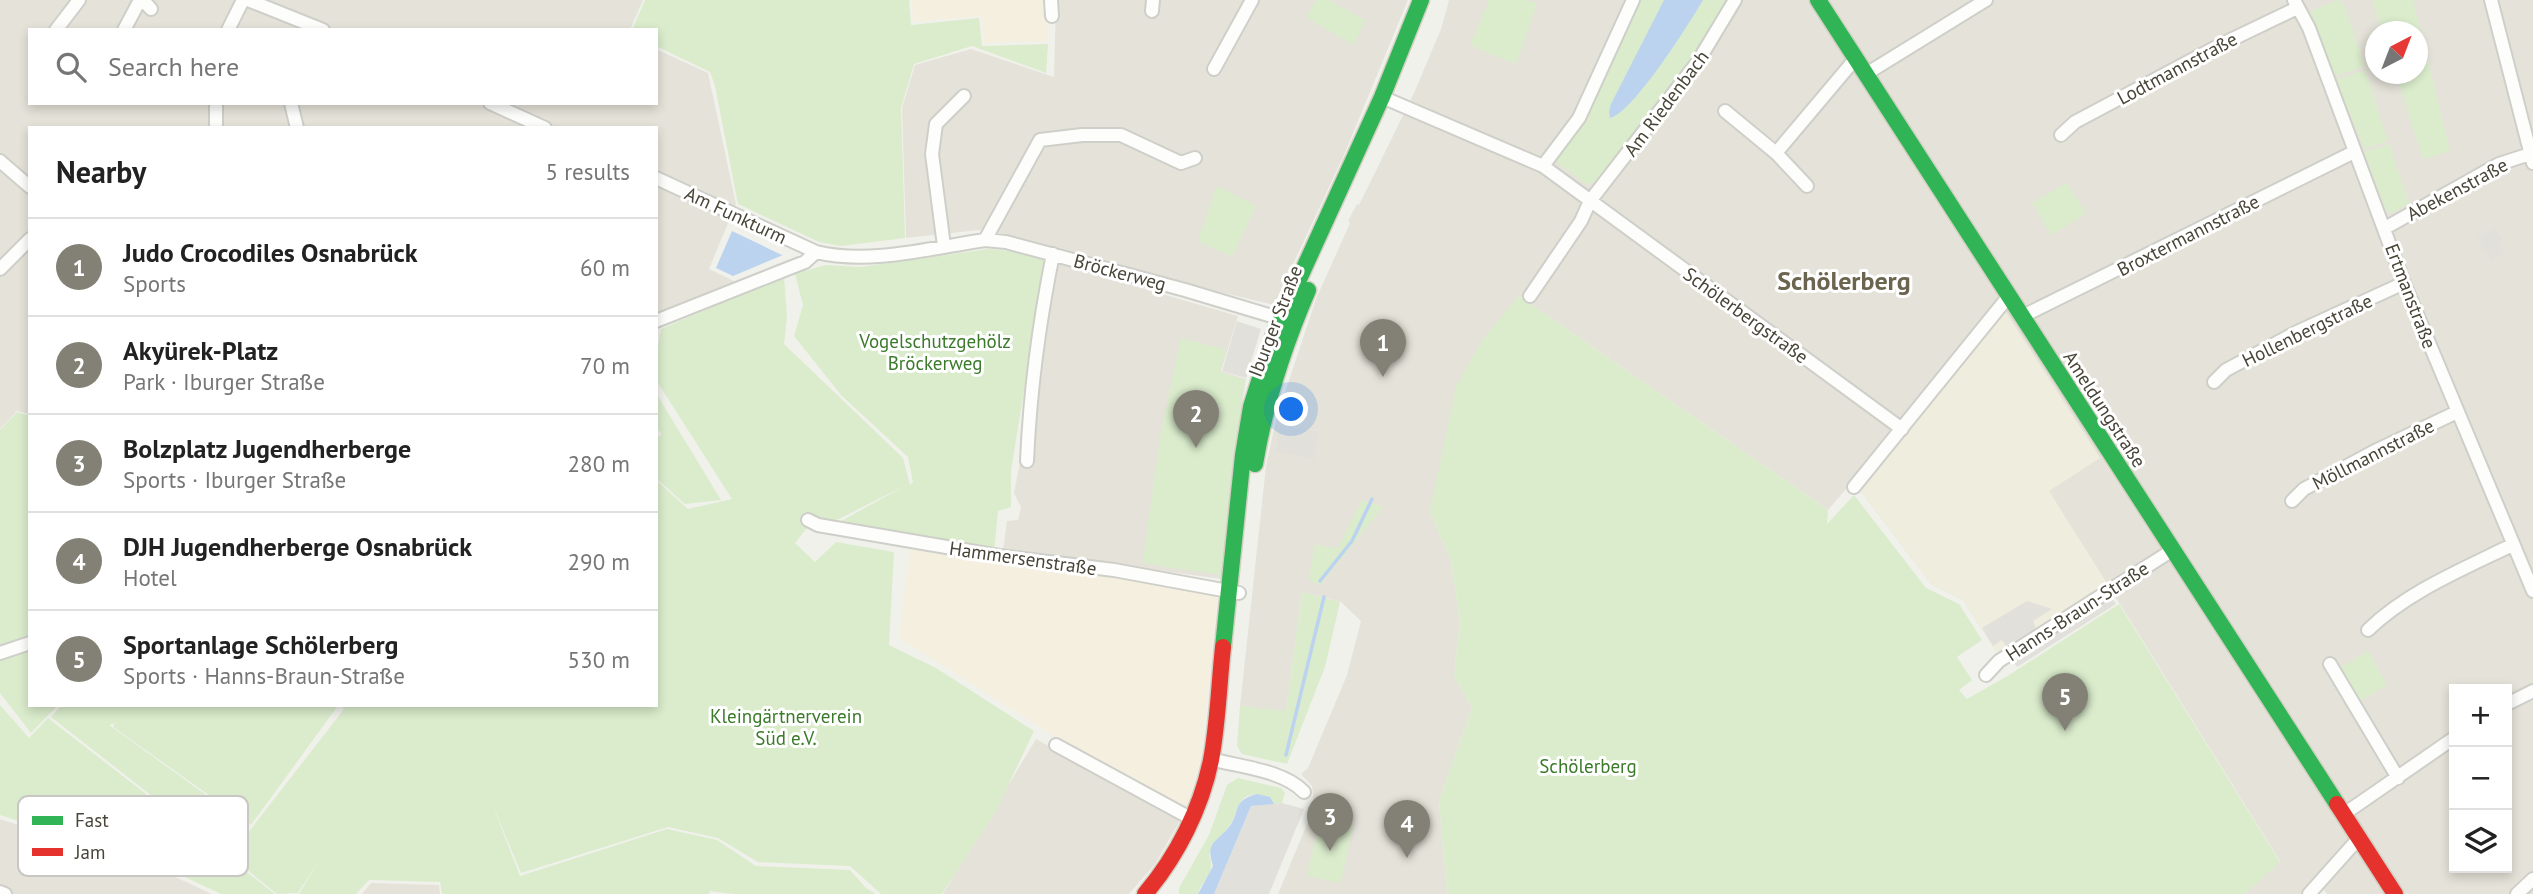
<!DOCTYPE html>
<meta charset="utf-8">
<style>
:root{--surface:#fff;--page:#f2f2f2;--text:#222;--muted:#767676;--line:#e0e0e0;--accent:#838176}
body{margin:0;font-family:"PT Sans",sans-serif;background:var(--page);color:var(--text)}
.controls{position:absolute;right:21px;bottom:21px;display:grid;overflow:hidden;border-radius:0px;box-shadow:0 4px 10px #0003}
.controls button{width:63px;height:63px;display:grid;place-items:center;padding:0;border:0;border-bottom:2px solid var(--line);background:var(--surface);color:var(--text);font:35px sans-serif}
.compass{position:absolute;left:2365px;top:21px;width:63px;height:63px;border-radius:50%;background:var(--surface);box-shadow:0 4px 10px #0003;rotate:42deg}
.you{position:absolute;left:1292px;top:410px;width:24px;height:24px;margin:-18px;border:5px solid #fff;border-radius:50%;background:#1a73e8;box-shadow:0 0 0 10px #1a73e833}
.badge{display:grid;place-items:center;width:46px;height:46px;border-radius:50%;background:var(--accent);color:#fff;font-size:23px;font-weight:700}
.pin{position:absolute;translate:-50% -58px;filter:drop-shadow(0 2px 4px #0008)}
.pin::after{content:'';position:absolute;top:37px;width:24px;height:21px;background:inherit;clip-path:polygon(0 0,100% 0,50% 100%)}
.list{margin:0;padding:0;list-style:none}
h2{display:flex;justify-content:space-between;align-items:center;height:91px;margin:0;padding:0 28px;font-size:30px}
h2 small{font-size:23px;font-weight:400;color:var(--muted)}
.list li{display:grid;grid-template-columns:46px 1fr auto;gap:21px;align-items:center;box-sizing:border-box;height:98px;padding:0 28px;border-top:2px solid var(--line)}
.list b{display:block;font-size:26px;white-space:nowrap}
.list p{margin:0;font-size:23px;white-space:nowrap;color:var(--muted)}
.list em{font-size:23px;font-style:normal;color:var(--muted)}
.icon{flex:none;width:38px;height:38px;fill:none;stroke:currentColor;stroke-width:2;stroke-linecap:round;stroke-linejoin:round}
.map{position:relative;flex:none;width:2533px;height:894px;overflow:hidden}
.search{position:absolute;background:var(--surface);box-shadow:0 4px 10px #0003;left:28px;top:28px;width:630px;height:77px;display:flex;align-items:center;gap:18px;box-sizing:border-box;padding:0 24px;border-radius:0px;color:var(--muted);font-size:26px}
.panel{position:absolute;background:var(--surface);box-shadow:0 4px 10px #0003;left:28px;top:126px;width:630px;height:581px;border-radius:0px}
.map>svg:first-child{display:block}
</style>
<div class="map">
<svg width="2533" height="894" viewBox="0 0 2533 894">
<rect width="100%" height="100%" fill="#f1f1ec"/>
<path fill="#e5e3d9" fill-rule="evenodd" d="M0,0H643L630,30H30V103H656V49L708,73L736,204L709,269L736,282L666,312L656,313V128H30V414L17,411L0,429Z
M1056,0H1408L1344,155L1274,305L1062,254L979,230L906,238L902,108L915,65L971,49L1054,77Z
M1449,0H2533V894H2327L2322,887L2315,894H2245L2280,861L2108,585L1999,656L1963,600L1931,584L1853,481L1828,510L1519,296L1430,511L1451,562L1460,621L1454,675L1472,708L1439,801L1447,894H1278L1314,807L1312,786L1301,774L1308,768L1347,675L1361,621L1341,602L1302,592L1286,712L1240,706L1266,466L1276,420L1316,299L1350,223L1348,221L1357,204L1359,205L1414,93L1441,29ZM2376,32H2418V74H2376ZM2454,689H2507V868H2454Z
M1059,264L1238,316L1221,371L1246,379L1233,460L1222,579L1003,550L1007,521L1018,520L1021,507L1014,493Z
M1036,739L1181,819L1155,864L1129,894H943Z
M0,819L171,875L212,894H0Z
M371,883L439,885L440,894H362Z"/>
<path fill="#f4efdf" d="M912,0H1047V41L984,43L982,16L913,22Z
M910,548L1113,575L1218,594L1201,757L1187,808L1049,733L899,638Z"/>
<path fill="#efedde" d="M2005,311L2100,458L2049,491L2108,585L1999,656L1963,600L1931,584L1860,490Z"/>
<path fill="#daeccc" d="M645,0H909L911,25L979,18L982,46L1048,44L1046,73L972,46L914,64L901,108L905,238L841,246L819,242L738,204L715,86L710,72L656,46V30H632Z
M1316,0H1329L1365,20L1354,45L1306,17Z
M1489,0H1527L1537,4L1516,64L1470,45Z
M1640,0H1725L1708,34L1691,59L1637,128V134L1599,181L1586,184L1554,160L1585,113L1590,110Z
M2337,0L2344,4L2365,67L2335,76L2310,12Z
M2372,0H2413L2450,151L2423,159L2396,74H2418V32L2382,31Z
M2365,70L2388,141L2364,149L2336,80Z
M2389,144L2409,203L2392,213L2387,212L2364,152Z
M2067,183L2086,214L2051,235L2032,203Z
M1217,186L1256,206L1232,257L1198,241Z
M988,249L1010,251L1045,260L1011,471V507L998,511L994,552L836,524L908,484L831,523L814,519L795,543L815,562L836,542L894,552L889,645L936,668L1034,731L994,815L942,894H881L850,866L758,862L718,838L668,827L521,873L491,801L520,876L667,829L717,840L756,866L850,870L866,888L876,894H733L710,891L709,894H442L440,882L369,880L356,894H299L321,857L298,893L277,894L230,856L344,709L340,705H656V480L688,509L732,499L656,380V358L661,329L784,276L787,317L784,344L903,458L910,485L913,482L908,457L841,395L794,336L803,305L795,274L825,265L860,267Z
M1519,296L1828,510L1827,524L1854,495L1926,588L1959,604L1982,640L1957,657L1972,680L1959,690L1967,699L2009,675L2119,604L2280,862L2245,894H1447L1439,801L1472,708L1454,675L1460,621L1451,562L1430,511L1456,387L1482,340Z
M1181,338L1226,350L1220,372L1245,380L1232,460L1221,575L1143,563L1160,437Z
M656,393L721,500L685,504L656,478V439L662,434L656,428Z
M17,412L30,416V705H58L31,733L0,693V430Z
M1362,500L1383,507L1319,586L1309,579L1315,545L1338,548Z
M1302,592L1340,602L1325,667L1287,764L1242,754L1237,746L1240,706L1286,711Z
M2368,651L2387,685L2358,702L2338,669Z
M0,705L29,738L48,718L275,894H221L172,871L0,815Z
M62,705H336L337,707L251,825L113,727L115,723L109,725L248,825L226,854L51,717Z
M1238,778L1281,788L1285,793L1282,803L1274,804C1270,798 1267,796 1260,795C1236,791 1239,815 1228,828C1219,839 1216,840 1209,855C1216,875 1204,876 1198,894H1179V888L1209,835L1227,785Z
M1320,818L1353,826L1341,883L1307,876Z"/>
<path fill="#e1e0db" d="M2495,227L2503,240L2499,243L2505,253L2491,261L2477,238Z
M1237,321L1261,329L1246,378L1222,371Z
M1280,425L1319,432L1314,459L1276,452Z
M2110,596L2116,604L2017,667L2012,659Z
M2027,601L2052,609L2033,621L2036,628L2006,646L2002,640L1993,646L1982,628Z
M1282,803L1304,809L1269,894H1214L1251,806Z"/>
<path fill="#bcd3ef" d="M1664,0H1703C1689,24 1633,113 1610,118L1609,111L1611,104Z
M732,231L782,255H783L733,276L716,268Z
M1257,794L1270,797L1274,804L1251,806L1214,894H1198L1213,866C1205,842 1216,843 1229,827C1241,812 1231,801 1257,794Z"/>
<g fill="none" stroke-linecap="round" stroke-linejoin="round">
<path stroke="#bcd3ef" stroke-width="3.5" d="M1320,581L1352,541L1372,499
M1286,755L1324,597"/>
<defs>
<path id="street" d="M143,0L151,9
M248,0L323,30
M1051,0L1052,16
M2294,0L2309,28L2404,283L2533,591
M2491,0L2533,163
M1152,11L1153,0
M56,30L79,0
M124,30L140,0
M228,30L243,0
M1214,69L1252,0
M1866,74L1986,0
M1382,97L1543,166L1902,429
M216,103V128
M291,103L297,128
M490,103L545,128
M1725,111L1776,153L1807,186
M2061,135L2075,122L2218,46L2297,8
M1776,153L1856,58
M0,161L30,187
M1543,166L1579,118L1633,0
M656,178L816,252C869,265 931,248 985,240L1006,242L1185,290L1285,320
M2385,228L2499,164L2530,154
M985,240L1040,140L1082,135H1121L1181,163L1195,158
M944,246L932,154L936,124L964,96
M0,269L30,239
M1530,296L1581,221L1590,201L1697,63L1735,0
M2021,317L2354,152
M656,321L787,269L805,262L816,252
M2214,382L2226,370L2297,332L2404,283
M1027,461C1030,391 1039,323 1053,254
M1854,487L2008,297
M2292,501L2304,489L2373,452L2457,412
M808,520L818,525L999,556L1114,570L1239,593
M2368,630C2407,592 2463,569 2512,545
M0,653L30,643
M2330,664L2398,778
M1986,675L1999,661L2171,551
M2507,704L2533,691
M1056,745L1192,819
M1211,759C1240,767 1283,770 1304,792
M2344,814L2454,738
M0,892L5,894
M2309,894L2359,838
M2517,894L2533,879"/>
<path id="fast" d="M1818,0L2337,804
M1255,464C1265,403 1284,346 1308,290
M1223,647L1243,455L1251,407L1274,334L1382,97L1421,0"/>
<path id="jam" d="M2337,804L2395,894
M1145,894C1177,856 1201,809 1211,760C1218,723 1219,684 1223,647"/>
</defs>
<use href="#street" stroke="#cfcfc9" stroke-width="16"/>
<use href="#fast" stroke="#d1d0c3" stroke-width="19"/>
<use href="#jam" stroke="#d1d0c3" stroke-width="19"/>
<use href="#street" stroke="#fdfdfc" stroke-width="12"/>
<use href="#fast" stroke="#30b455" stroke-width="16"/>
<use href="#jam" stroke="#e5322d" stroke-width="16"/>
</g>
<g text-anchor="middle" stroke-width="6" stroke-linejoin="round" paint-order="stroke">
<g font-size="19" fill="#484437" stroke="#fff">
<text transform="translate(2177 68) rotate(-28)" y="7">Lodtmannstraße</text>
<text transform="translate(1666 103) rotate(-53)" y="7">Am Riedenbach</text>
<text transform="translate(2457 189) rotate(-28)" y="7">Abekenstraße</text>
<text transform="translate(736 215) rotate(25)" y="7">Am Funkturm</text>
<text transform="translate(2188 235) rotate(-27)" y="7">Broxtermannstraße</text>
<text transform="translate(1120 272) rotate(15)" y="7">Bröckerweg</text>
<text transform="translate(2411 296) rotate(69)" y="7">Ertmanstraße</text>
<text transform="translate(1746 315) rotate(36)" y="7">Schölerbergstraße</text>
<text transform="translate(1275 321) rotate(-69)" y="7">Iburger Straße</text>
<text transform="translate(2307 330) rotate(-26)" y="7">Hollenbergstraße</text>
<text transform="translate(2105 409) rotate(57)" y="7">Ameldungstraße</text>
<text transform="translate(2373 454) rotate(-27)" y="7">Möllmannstraße</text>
<text transform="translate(1023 558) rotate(8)" y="7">Hammersenstraße</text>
<text transform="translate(2077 611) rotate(-33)" y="7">Hanns-Braun-Straße</text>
</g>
<g font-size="19" fill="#3b7a2a" stroke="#fff">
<text x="935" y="348">Vogelschutzgehölz<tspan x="935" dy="22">Bröckerweg</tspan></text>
<text x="786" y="723">Kleingärtnerverein<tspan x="786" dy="22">Süd e.V.</tspan></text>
<text x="1588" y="773">Schölerberg</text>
</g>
<g font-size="26" font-weight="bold" fill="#6b644e" stroke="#fff">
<text x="1844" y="290">Schölerberg</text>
</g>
</g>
<rect x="18" y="796" width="230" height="80" rx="10" fill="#fff" stroke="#c8c7c3" stroke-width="2"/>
<rect x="32" y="816" width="31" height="9" fill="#30b455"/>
<rect x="32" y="848" width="31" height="8" fill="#e5322d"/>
<g font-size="19" fill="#484437">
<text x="75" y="827">Fast</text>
<text x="75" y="859">Jam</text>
</g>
</svg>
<div class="controls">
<button>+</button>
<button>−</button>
<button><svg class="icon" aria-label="layers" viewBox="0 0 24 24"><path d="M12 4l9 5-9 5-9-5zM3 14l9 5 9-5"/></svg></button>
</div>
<svg class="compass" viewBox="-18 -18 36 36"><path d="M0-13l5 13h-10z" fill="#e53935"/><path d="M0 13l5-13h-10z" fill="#767676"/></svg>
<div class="you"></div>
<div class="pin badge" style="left:1383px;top:377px">1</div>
<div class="pin badge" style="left:1196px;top:448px">2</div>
<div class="pin badge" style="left:1330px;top:851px">3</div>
<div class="pin badge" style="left:1407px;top:858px">4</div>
<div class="pin badge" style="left:2065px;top:731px">5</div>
<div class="search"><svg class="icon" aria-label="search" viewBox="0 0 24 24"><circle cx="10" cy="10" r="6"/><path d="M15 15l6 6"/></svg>Search here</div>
<section class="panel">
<h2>Nearby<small>5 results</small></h2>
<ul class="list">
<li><span class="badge">1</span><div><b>Judo Crocodiles Osnabrück</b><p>Sports</p></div><em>60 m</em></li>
<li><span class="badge">2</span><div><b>Akyürek-Platz</b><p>Park · Iburger Straße</p></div><em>70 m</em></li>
<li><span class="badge">3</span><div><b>Bolzplatz Jugendherberge</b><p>Sports · Iburger Straße</p></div><em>280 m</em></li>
<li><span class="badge">4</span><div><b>DJH Jugendherberge Osnabrück</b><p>Hotel</p></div><em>290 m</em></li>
<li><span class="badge">5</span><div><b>Sportanlage Schölerberg</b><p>Sports · Hanns-Braun-Straße</p></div><em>530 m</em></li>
</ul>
</section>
</div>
